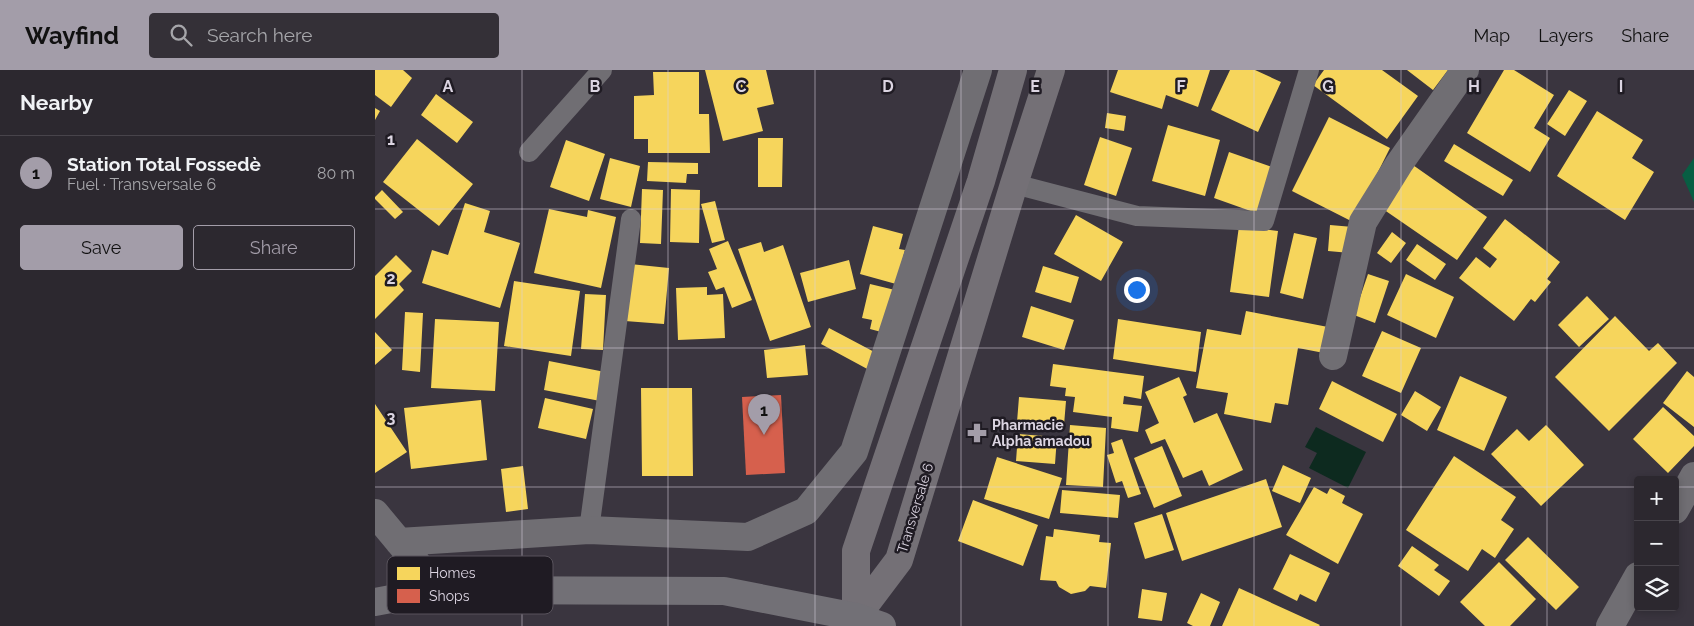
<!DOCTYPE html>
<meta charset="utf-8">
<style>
:root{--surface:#2c282f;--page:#343037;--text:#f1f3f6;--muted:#a6a6aa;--line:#48444b;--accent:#a39da9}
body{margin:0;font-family:Raleway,sans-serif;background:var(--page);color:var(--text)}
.controls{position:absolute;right:15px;bottom:15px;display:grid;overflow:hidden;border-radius:5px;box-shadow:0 2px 8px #0003}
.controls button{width:45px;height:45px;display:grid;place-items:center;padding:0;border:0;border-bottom:1px solid var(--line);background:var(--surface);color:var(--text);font:25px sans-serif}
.you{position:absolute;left:761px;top:219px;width:18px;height:18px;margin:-12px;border:4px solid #fff;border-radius:50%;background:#1a73e8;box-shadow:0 0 0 8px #1a73e833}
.badge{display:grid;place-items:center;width:32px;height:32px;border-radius:50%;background:var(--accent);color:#111;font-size:16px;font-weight:700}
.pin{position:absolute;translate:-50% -41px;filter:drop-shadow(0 1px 2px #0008)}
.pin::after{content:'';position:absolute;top:26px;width:18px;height:15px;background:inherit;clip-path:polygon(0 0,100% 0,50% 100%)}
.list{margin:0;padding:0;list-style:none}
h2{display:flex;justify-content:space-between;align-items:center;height:65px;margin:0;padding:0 20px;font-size:21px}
h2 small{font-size:16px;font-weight:400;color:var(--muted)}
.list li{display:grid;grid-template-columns:32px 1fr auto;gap:15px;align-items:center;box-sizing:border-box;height:75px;padding:0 20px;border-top:1px solid var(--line)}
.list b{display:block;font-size:19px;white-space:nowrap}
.list p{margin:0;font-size:16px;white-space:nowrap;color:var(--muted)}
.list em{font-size:16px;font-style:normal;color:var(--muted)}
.actions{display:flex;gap:10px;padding:15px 20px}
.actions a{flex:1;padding:11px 0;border:1px solid var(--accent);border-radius:5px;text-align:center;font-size:18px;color:var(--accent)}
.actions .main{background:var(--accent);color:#111}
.icon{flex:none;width:28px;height:28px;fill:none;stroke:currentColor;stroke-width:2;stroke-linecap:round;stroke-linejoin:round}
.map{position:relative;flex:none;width:1319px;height:556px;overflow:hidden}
header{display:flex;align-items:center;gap:30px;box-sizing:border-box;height:70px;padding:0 25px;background:var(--accent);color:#111}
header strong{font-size:24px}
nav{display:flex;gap:28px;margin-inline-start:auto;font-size:18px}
.search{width:350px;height:45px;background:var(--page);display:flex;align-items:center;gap:12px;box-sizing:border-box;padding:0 18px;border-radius:5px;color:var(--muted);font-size:19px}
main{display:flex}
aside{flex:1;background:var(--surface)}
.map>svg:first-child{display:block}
</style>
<header>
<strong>Wayfind</strong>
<div class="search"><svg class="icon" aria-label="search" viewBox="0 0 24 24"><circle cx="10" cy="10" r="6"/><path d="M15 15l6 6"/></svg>Search here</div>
<nav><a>Map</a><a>Layers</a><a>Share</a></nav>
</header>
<main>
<aside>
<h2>Nearby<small></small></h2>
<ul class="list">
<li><span class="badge">1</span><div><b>Station Total Fossedè</b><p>Fuel · Transversale 6</p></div><em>80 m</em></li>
</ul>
<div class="actions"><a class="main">Save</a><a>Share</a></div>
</aside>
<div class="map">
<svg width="1319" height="556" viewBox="0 0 1319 556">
<rect width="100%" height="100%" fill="#3a353f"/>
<path fill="#085e43" d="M1319,88V132L1307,105Z"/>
<path fill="#0d2a1f" d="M941,357L991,382L973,418L934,398L942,383L930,377Z"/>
<path fill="#f6d55c" d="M0,0H28L37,8L16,37L0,25Z
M330,0H391L399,34L382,38L388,61L348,71Z
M743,0H835L823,37L791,25L787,39L735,22Z
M855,0H880L906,12L883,62L836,40Z
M949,0H1007L1043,26L1012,69L938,15Z
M1032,0H1073L1058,20Z
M1129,0H1139L1179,25L1159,58L1175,68L1155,102L1092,63Z
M278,2H324V44H334L335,83H273V69H259V26L279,25Z
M1194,20L1212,31L1190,66L1172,54Z
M61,24L98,52L82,73L46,45Z
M0,38L5,41L0,50Z
M1222,41L1268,70L1257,88L1279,102L1250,150L1182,106Z
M732,43L751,46L749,61L730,58Z
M954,47L1015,78L978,152L917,121Z
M793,55L845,70L830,126L777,111Z
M725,67L757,78L741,126L709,115Z
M383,68H408L407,117H383Z
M42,69L98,114L64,156L8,112Z
M191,70L230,84L214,131L175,117Z
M1079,74L1138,110L1128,126L1069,91Z
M854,82L900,98L884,144L839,128Z
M235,88L265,96L256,137L225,129Z
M273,92L323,93V104H312L311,113L272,111Z
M1035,93L1112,147L1082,190L1005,137Z
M267,119L288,120L286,174L265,173Z
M296,119L325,120L324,173L295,172Z
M7,120L28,142L20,149L0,129V127Z
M340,131L350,170L337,173L326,134Z
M90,133L115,141L109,162L145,173L125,238L47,213L57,180L73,185Z
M174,139L212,147L213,140L241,147L226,218L159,203Z
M701,145L748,172L726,211L679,184Z
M1130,149L1185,192L1172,209L1176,212L1160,232L1156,229L1139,251L1084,208L1101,187L1115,198L1122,189L1108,178Z
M955,155L978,157L975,183L953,181Z
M498,156L528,164L524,179L530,180L521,214L485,204Z
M864,156L903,161L894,227L855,222Z
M1017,162L1031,173L1016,193L1002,183Z
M919,163L942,168L928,229L905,223Z
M353,171L377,230L357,238L349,217L341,220L333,202L342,199L334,179Z
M386,172L389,182L408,175L436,257L395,271L363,179Z
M1042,174L1071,194L1060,210L1031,190Z
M21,185L37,201L24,214L29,220L0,249V206Z
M474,190L481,219L433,232L425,203Z
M255,194L294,198L289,254L250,251Z
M668,196L704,207L696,233L660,222Z
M993,204L1014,211L1000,253L979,245Z
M1031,204L1079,227L1061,268L1012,245Z
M139,211L205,221L196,286L129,276Z
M495,214L520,220L510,263L495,259L497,250L487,248Z
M332,217V225L348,224L350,268L303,270L301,218Z
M210,224L231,225L228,280L206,279Z
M1212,226L1234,249L1204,277L1183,255Z
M656,236L699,250L689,280L647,267Z
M871,241L953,257L949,283L923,278L913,335L900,333L896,353L849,344L853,323L821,318L832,259L866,265Z
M30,242L48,243L45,302L27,300Z
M1240,246L1274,281L1283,273L1302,293L1234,361L1180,307Z
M60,249L124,252L120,321L56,318Z
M743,249L826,262L821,302L738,289Z
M454,258L505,285L496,301L446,274Z
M1007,261L1046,278L1026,323L987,306Z
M0,262L17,280L0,295Z
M430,275L433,305L392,308L389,280Z
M174,291L230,302L225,331L169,320Z
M678,294L769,306L766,329L749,326L748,334L767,336L763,362L736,358L737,347L698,342L700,327L690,326L691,318L675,316Z
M1312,301L1319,307V357L1288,333Z
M1085,306L1132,327L1109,381L1062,360Z
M804,307L812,325L808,327L819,353L842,343L868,400L834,416L827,400L808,408L790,369L776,374L770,360L784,353L770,322Z
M957,311L1022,344L1008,372L944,339Z
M266,318H317L318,406H267Z
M1040,321L1066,337L1052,361L1026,345Z
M644,327L691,331L689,355L642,352Z
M170,328L218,339L211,369L163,358Z
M106,330L112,390L36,399L29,338Z
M0,334L32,382L0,403Z
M1288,337L1319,366V376L1293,403L1258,369Z
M695,355L731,358L728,417L691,415Z
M1171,355L1209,395L1166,436L1116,384L1142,359L1154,371Z
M643,364L682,367L680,394L641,391Z
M747,369L766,424L753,428L747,411L741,413L732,385L739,383L736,373Z
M787,376L807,426L779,438L759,388Z
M1079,386L1141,427L1126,450L1139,459L1120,488L1107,479L1093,501L1031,460Z
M622,387L687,408L674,449L609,429Z
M908,395L936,408L925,433L897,421Z
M148,396L153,439L131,442L126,399Z
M891,409L907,457L807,491L791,443Z
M939,417L952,424L955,418L970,426L967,433L988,444L963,494L911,465Z
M687,420L745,425L743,448L685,443Z
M598,430L663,455L648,496L583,471Z
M787,444L799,480L770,489L759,453Z
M679,459L725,465L724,472L736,473L731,518L715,516L710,521L696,524L684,517L681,511L665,510L671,466L678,467Z
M1153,467L1204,517L1181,540L1130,490Z
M1037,476L1064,495L1059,500L1075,511L1064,526L1023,496Z
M915,484L955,503L941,532L925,524L922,531L898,519Z
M1124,492L1161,529L1135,556H1110L1085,532Z
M864,518L945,555L944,556H847Z
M767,519L792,523L787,551L763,548Z
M826,523L845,532L835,556H818L812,553Z"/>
<path fill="#d6604d" d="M406,325L410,403L371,405L367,327Z"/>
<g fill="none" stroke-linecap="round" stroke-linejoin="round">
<path stroke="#706e73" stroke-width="20" d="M154,82L227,0
M639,114L762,146L889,151L934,0
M214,460L256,149"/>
<path stroke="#706e73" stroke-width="28" d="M958,286L988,152L1024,94L1090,0
M1300,440L1319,406
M0,443L64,520
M24,472L214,460L373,467L431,441L479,382L603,0
M1235,556L1263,506"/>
<path stroke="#747076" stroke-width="28" d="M481,547L524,490L639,114L676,0
M481,547V481L606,111L638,0"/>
<path stroke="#727076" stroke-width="28" d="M0,532L64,520L349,521L481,547L507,556"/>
</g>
<path fill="none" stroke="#dcd5e2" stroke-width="1" stroke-opacity="0.55" d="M147,0V556M293,0V556M440,0V556M586,0V556M733,0V556M879,0V556M1026,0V556M1172,0V556M0,139H1319M0,278H1319M0,417H1263M1300,417H1319"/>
<defs>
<symbol id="pharmacy-bare" viewBox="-9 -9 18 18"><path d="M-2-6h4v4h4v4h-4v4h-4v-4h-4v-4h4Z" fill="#a39da9" stroke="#1f1b23" stroke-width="2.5" paint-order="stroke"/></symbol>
</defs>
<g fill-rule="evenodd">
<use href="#pharmacy-bare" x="588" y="349" width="28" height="28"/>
</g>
<g text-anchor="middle" stroke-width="5" stroke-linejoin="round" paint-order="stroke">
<g font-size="14" font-weight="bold" fill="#dcd5e2" stroke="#1f1b23" text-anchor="start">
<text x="617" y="360">Pharmacie<tspan x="617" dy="16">Alpha amadou</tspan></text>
</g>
<g font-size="14" fill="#dcd5e2" stroke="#1f1b23">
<text transform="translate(540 438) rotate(-73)" y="5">Transversale 6</text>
</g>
</g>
<rect x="12" y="486" width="166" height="58" rx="8" fill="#1f1b23" stroke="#58535c" stroke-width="1"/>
<rect x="22" y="497" width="23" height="13" fill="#f6d55c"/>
<rect x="22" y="519" width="23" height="14" fill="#d6604d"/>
<g font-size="14" fill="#dcd5e2">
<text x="54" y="508">Homes</text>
<text x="54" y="531">Shops</text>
</g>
<g font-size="16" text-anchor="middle" font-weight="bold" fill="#dcd5e2" stroke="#1f1b23" stroke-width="5" stroke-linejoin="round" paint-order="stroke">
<text x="73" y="22">A</text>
<text x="220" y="22">B</text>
<text x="366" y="22">C</text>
<text x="513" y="22">D</text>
<text x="660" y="22">E</text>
<text x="806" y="22">F</text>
<text x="953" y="22">G</text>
<text x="1099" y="22">H</text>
<text x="1246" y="22">I</text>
<text x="16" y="75">1</text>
<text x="16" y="214">2</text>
<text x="16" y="353">3</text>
</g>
</svg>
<div class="controls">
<button>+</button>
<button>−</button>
<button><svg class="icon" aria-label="layers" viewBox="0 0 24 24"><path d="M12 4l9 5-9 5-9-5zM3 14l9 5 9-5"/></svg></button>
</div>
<div class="you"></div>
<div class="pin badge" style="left:389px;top:365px">1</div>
</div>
</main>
